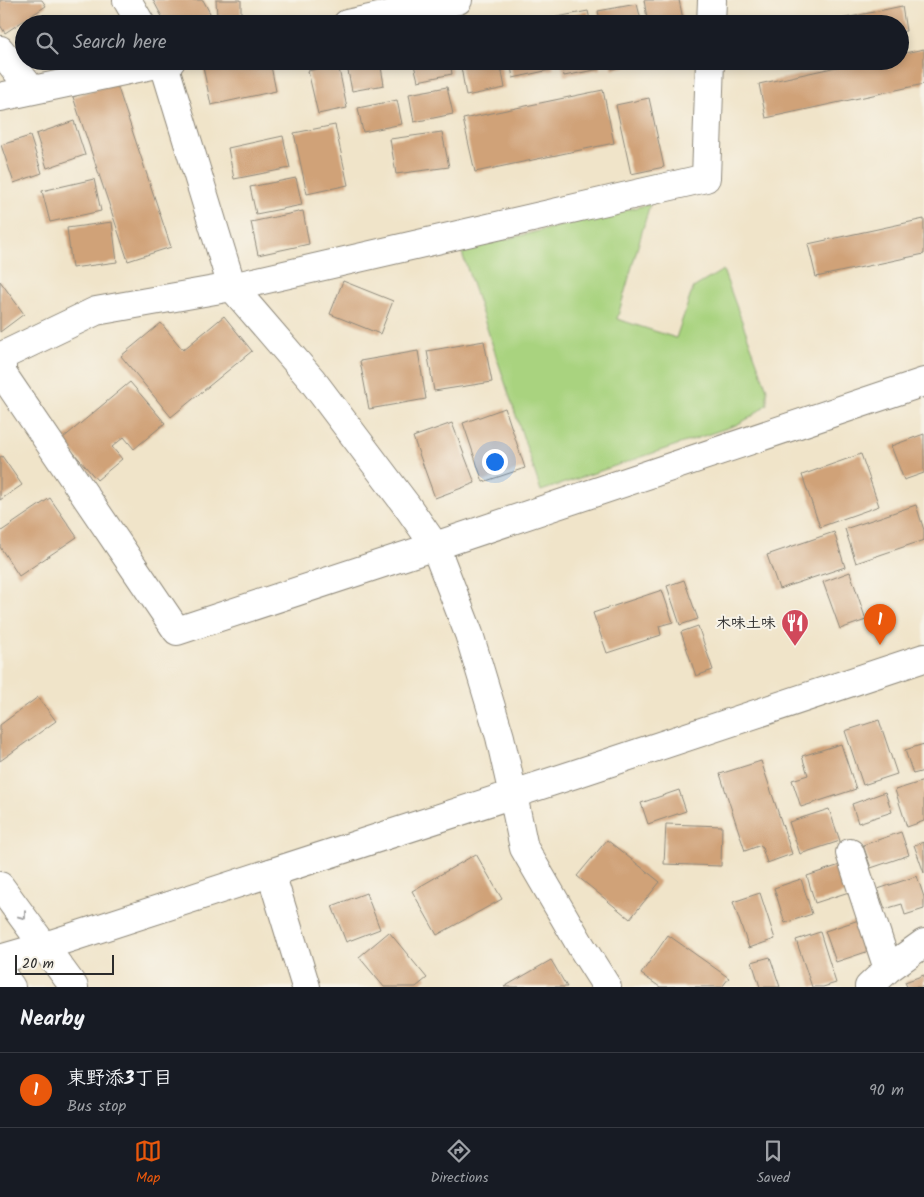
<!DOCTYPE html>
<meta charset="utf-8">
<style>
:root{--surface:#171b24;--page:#20242c;--text:#f1f3f6;--muted:#9ea1a6;--line:#363941;--accent:#ea580c}
body{margin:0;font-family:Kalam,"Klee One",sans-serif;background:var(--page);color:var(--text)}
.scale{position:absolute;left:15px;bottom:12px;width:99px;box-sizing:border-box;padding-left:5px;border:2px solid #2b2b2b;border-top:0;font-size:14px;line-height:18px;white-space:nowrap;color:#2b2b2b;-webkit-text-stroke:4px #f7f3e8;paint-order:stroke}
.you{position:absolute;left:494px;top:461px;width:18px;height:18px;margin:-12px;border:4px solid #fff;border-radius:50%;background:#1a73e8;box-shadow:0 0 0 8px #1a73e833}
.badge{display:grid;place-items:center;width:32px;height:32px;border-radius:50%;background:var(--accent);color:#fff;font-size:16px;font-weight:700}
.pin{position:absolute;translate:-50% -41px;filter:drop-shadow(0 1px 2px #0008)}
.pin::after{content:'';position:absolute;top:26px;width:18px;height:15px;background:inherit;clip-path:polygon(0 0,100% 0,50% 100%)}
.list{margin:0;padding:0;list-style:none}
h2{display:flex;justify-content:space-between;align-items:center;height:65px;margin:0;padding:0 20px;font-size:21px}
h2 small{font-size:16px;font-weight:400;color:var(--muted)}
.list li{display:grid;grid-template-columns:32px 1fr auto;gap:15px;align-items:center;box-sizing:border-box;height:75px;padding:0 20px;border-top:1px solid var(--line)}
.list b{display:block;font-size:19px;white-space:nowrap}
.list p{margin:0;font-size:16px;white-space:nowrap;color:var(--muted)}
.list em{font-size:16px;font-style:normal;color:var(--muted)}
.icon{flex:none;width:28px;height:28px;fill:none;stroke:currentColor;stroke-width:2;stroke-linecap:round;stroke-linejoin:round}
.map{position:relative;flex:none;width:924px;height:987px;overflow:hidden}
.search{position:absolute;background:var(--surface);box-shadow:0 2px 8px #0003;left:15px;right:15px;top:15px;height:55px;display:flex;align-items:center;gap:12px;box-sizing:border-box;padding:0 18px;border-radius:28px;color:var(--muted);font-size:19px}
.sheet{height:140px;background:var(--surface)}
nav{display:flex;justify-content:space-around;align-items:center;box-sizing:border-box;height:70px;border-top:1px solid var(--line);background:var(--surface);font-size:14px;color:var(--muted)}
nav a{display:grid;justify-items:center;gap:2px}
nav .on{color:var(--accent)}
.map>svg:first-child{display:block}
</style>
<div class="map">
<svg width="924" height="987" viewBox="0 0 924 987">
<rect width="100%" height="100%" fill="#f7f3e8"/>
<filter id="ink" filterUnits="userSpaceOnUse"><feTurbulence type="fractalNoise" baseFrequency=".02" numOctaves="2"/><feDisplacementMap in="SourceGraphic" scale="10" xChannelSelector="R" yChannelSelector="G"/><feConvolveMatrix kernelMatrix="1 2 1 2 8 2 1 2 1" color-interpolation-filters="sRGB"/></filter>
<filter id="wash" filterUnits="userSpaceOnUse"><feTurbulence type="fractalNoise" baseFrequency=".0096" numOctaves="4" result="noise"/><feDisplacementMap in="SourceGraphic" scale="20" xChannelSelector="R" yChannelSelector="G"/><feGaussianBlur stdDeviation="1.12" result="paint"/><feColorMatrix in="noise" values="0 0 0 0 0 0 0 0 0 0 0 0 0 0 0 0 0 1.4 0 .05"/><feComposite in="paint" operator="in"/></filter>
<g filter="url(#wash)">
<rect width="100%" height="100%" fill="#f0e4c9"/>
<path fill="#a9d37f" stroke="#6a7f55" d="M650,204L617,319L676,338L693,288L723,270L767,389V404L751,417L736,425L541,491L461,250Z"/>
<g id="blocks">
<path fill="#d0a278" d="M0,0H42L46,6L5,33L0,25Z
M153,0H203L211,15L194,24H166Z
M216,0H241V15L217,16Z
M644,0H679L684,24H648Z
M637,4L642,24H601L598,11Z
M902,6L906,31L900,32V24H817Z
M588,11L591,24H554L552,18Z
M924,49V84L766,118L759,84L864,61H900V54Z
M231,61H270L276,91L211,105L203,67Z
M346,61H380L384,85L352,91Z
M413,61H450L452,74L418,81Z
M460,61H500L505,88L466,96Z
M510,61H552L554,69L513,78Z
M561,61H598L600,69L564,76Z
M610,61H654V62L612,69Z
M338,64L347,108L318,114L308,71Z
M116,82L171,247L128,261L73,97Z
M447,87L453,114L414,122L409,94Z
M603,90L614,143L475,172L463,119Z
M649,98L664,167L631,174L616,105Z
M397,100L402,124L363,132L358,108Z
M74,121L85,155L47,168L36,134Z
M335,125L348,185L307,194L294,133Z
M442,132L449,167L396,174L390,139Z
M30,136L42,173L14,183L1,145Z
M283,136L290,168L234,179L228,148Z
M296,178L302,205L256,214L250,187Z
M94,179L101,211L50,222L42,191Z
M303,211L309,244L258,255L251,222Z
M924,219V254L816,277L808,244Z
M112,222L117,262L72,268L67,228Z
M0,281L24,314L0,332Z
M343,281L393,301L380,334L330,314Z
M224,316L252,351L171,417L121,356L161,323L183,350Z
M484,341L492,382L434,391L427,351Z
M418,351L426,399L369,409L360,361Z
M130,382L165,423L134,449L124,437L112,447L122,459L97,480L62,439Z
M505,408L525,468L483,482L463,423Z
M452,423L475,483L435,498L413,437Z
M924,434V473L904,480L891,446Z
M861,454L879,506L820,527L802,475Z
M2,456L22,485L0,500V457Z
M50,498L77,537L19,576L0,547V532Z
M916,505L924,530V540L856,563L845,529Z
M834,532L845,567L779,589L767,555Z
M850,572L866,620L840,629L823,582Z
M684,580L698,619L680,625L667,586Z
M662,590L673,622L659,626L661,635L607,653L593,613Z
M698,626L713,670L696,676L681,632Z
M38,697L56,721L0,761V725Z
M879,720L897,774L863,785L845,731Z
M841,744L856,789L801,807L792,780L808,775L802,756Z
M924,744V771L913,774L905,750Z
M761,761L792,854L767,863L761,845L745,851L720,774Z
M924,781V821L907,827L895,790Z
M679,790L686,811L648,824L641,803Z
M885,792L892,812L858,823L852,804Z
M829,809L840,841L800,854L789,822Z
M666,824L722,826L721,866L664,864Z
M901,832L909,855L871,868L863,845Z
M607,840L660,882L630,919L577,876Z
M924,842V873L914,845Z
M476,854L502,899L437,935L412,891Z
M843,864L852,891L815,903L807,876Z
M917,876L924,897V909L905,915L902,904L885,909L878,889Z
M801,879L812,914L785,923L774,888Z
M366,893L380,929L346,942L332,906Z
M760,893L775,939L749,948L733,902Z
M859,920L869,951L836,962L825,931Z
M389,932L427,978L416,987H384L359,957Z
M820,932L836,983L823,987H812L796,940Z
M668,935L729,978L722,987H660L641,974Z
M770,957L780,987H760L752,962Z
M551,960L567,987H504Z
M924,975V987H907L905,982Z"/>
</g>
</g>
<g filter="url(#ink)">
<use href="#blocks" fill-opacity="0" stroke="#8e887a" stroke-width="1"/>
<g fill="none" stroke-linecap="round" stroke-linejoin="round">
<defs>
<path id="minor" d="M347,24L458,0
M711,24L712,0
M0,50L32,90
M710,61L706,178L232,287L96,311L2,356V373L177,631L435,546L924,382
M0,97L171,61
M513,795L524,848L581,946L607,987
M850,853L888,969
M271,873L306,987
M869,987L888,969L924,943"/>
<path id="tertiary" d="M127,0L141,24
M163,61L232,287L312,380L407,506L435,546L469,634L500,737L513,795
M45,946L575,774L924,658"/>
<path id="secondary" d="M0,959L45,946"/>
<path id="trunk" d="M0,886L74,987
M0,972L11,987"/>
</defs>
<use href="#minor" stroke="#8e887a" stroke-width="30"/>
<use href="#tertiary" stroke="#8e887a" stroke-width="30"/>
<use href="#secondary" stroke="#8e887a" stroke-width="30"/>
<use href="#trunk" stroke="#8e887a" stroke-width="30"/>
<use href="#minor" stroke="#fff" stroke-width="28"/>
<use href="#tertiary" stroke="#fff" stroke-width="28"/>
<use href="#secondary" stroke="#fff" stroke-width="28"/>
<use href="#trunk" stroke="#fff" stroke-width="28"/>
</g>
<defs><path id="oneway-chevron" d="M-2-3.5L2.5 0L-2 3.5" fill="none" stroke-width="1.6" stroke-linecap="round" stroke-linejoin="round" transform="scale(1.25)"/></defs>
<use stroke="#a0a0a0" href="#oneway-chevron" transform="translate(23 916) rotate(53)"/>
</g>
<defs>
<symbol id="restaurant-pin" viewBox="-11 -11 22 30"><path d="M0 17L-7.5 6A9.5 9.5 0 1 1 7.5 6Z" fill="#d1495b" stroke="#f7f3e8"/><path d="M-5-6h1v4h1v-4h1v4h1v-4h1v5L-1.5 .5V6h-2V.5L-5-1ZM5-6V6H3V1.5H1.5Q1.5-4 5-6Z" fill="#fff"/></symbol>
</defs>
<g fill-rule="evenodd">
<use href="#restaurant-pin" x="779" y="607" width="32" height="43"/>
</g>
<g text-anchor="middle" stroke-width="4" stroke-linejoin="round" paint-order="stroke">
<g font-size="15" font-weight="bold" fill="#2b2b2b" stroke="#f7f3e8" text-anchor="end">
<text x="776" y="628">木味土味</text>
</g>
</g>
</svg>
<div class="scale">20 m</div>
<div class="you"></div>
<div class="pin badge" style="left:880px;top:645px">1</div>
<div class="search"><svg class="icon" aria-label="search" viewBox="0 0 24 24"><circle cx="10" cy="10" r="6"/><path d="M15 15l6 6"/></svg>Search here</div>
</div>
<section class="sheet">
<h2>Nearby<small></small></h2>
<ul class="list">
<li><span class="badge">1</span><div><b>東野添3丁目</b><p>Bus stop</p></div><em>90 m</em></li>
</ul>
</section>
<nav>
<a class="on"><svg class="icon" aria-label="map" viewBox="0 0 24 24"><path d="M3 6l6-2 6 2 6-2v14l-6 2-6-2-6 2zM9 4v14M15 6v14"/></svg>Map</a>
<a><svg class="icon" aria-label="directions" viewBox="0 0 24 24"><path d="M12 3l9 9-9 9-9-9zM9 14v-3h6M13 9l2 2-2 2"/></svg>Directions</a>
<a><svg class="icon" aria-label="saved" viewBox="0 0 24 24"><path d="M7 4h10v16l-5-4-5 4z"/></svg>Saved</a>
</nav>
